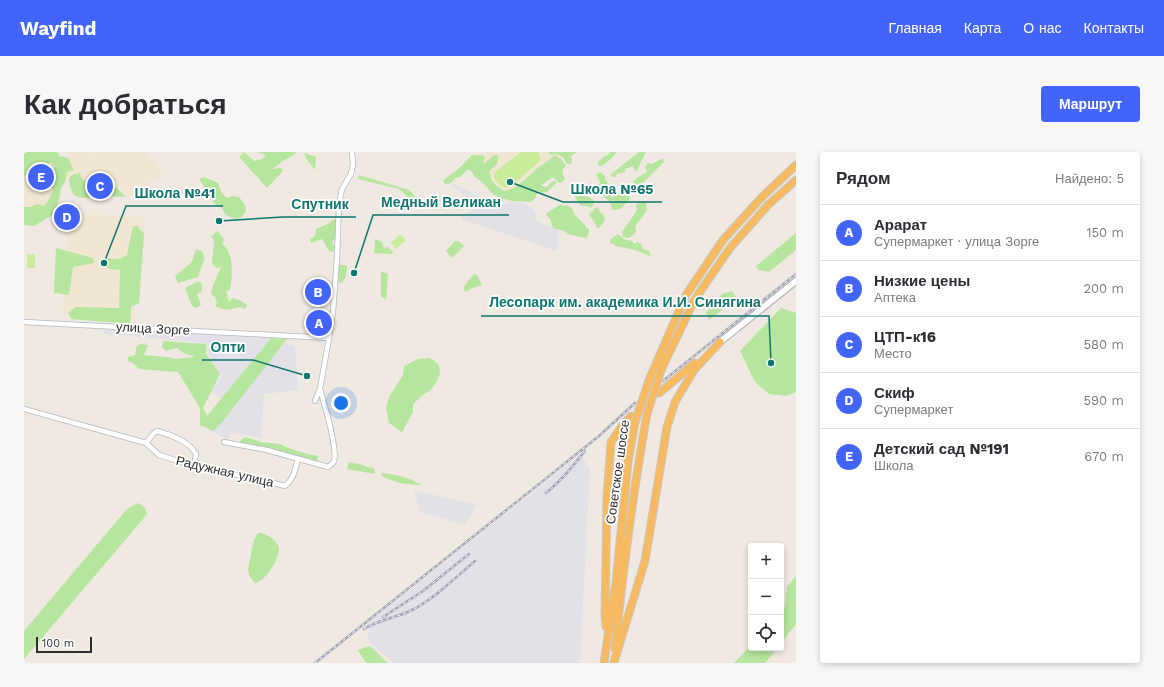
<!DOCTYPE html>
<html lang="ru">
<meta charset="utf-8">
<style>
:root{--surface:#fff;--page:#f7f7f7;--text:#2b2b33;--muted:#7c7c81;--line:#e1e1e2;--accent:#4264fb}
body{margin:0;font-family:"Work Sans",sans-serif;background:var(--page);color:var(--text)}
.controls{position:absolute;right:12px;bottom:12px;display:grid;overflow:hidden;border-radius:4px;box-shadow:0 2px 6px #0003}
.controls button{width:36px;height:36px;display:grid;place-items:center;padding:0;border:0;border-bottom:1px solid var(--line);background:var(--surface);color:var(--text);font:20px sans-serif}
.scale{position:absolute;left:12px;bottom:10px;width:56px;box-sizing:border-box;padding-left:4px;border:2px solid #2e2e2e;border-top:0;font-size:11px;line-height:14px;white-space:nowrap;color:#2e2e2e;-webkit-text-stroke:3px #fff;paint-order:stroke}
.you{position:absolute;left:317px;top:251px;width:14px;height:14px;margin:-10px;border:3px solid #fff;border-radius:50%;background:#1a73e8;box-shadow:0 0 0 6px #1a73e833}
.badge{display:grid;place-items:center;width:26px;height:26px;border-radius:50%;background:var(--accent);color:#fff;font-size:13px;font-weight:700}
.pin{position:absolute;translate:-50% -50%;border:2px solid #fff;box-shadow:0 1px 4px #0006}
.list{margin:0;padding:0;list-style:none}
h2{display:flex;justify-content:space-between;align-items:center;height:52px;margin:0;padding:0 16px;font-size:17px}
h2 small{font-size:13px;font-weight:400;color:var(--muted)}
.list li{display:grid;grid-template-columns:26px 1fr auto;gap:12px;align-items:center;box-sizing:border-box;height:56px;padding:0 16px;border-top:1px solid var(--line)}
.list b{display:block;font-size:15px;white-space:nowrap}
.list p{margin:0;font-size:13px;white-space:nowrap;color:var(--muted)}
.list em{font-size:13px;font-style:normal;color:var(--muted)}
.icon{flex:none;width:22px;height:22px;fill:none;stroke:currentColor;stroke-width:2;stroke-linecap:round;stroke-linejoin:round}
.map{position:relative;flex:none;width:772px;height:511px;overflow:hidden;border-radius:4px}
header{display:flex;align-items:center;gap:24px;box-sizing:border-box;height:56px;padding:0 20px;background:var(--accent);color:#fff}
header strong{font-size:19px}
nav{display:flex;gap:22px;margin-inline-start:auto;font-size:14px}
.intro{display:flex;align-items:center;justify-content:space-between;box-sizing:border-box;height:96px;padding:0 24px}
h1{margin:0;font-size:28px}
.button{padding:10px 18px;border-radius:4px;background:var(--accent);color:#fff;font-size:14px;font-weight:700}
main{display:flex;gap:24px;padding:0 24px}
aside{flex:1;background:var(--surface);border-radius:4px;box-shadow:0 2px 6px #0003}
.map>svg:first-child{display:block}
</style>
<header>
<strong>Wayfind</strong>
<nav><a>Главная</a><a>Карта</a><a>О нас</a><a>Контакты</a></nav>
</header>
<div class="intro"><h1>Как добраться</h1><a class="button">Маршрут</a></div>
<main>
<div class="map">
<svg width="772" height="511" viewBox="0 0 772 511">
<rect width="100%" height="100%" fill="#efe9e1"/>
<path fill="#e3e1e8" d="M429,31L459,47L475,53L492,49L508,55L513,63L510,68L534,78V95L532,99L439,68L437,66L450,56L441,43L427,35Z
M80,178L247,185L198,247L187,240L198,223L190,213L184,201L183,191L80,182Z
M261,191L271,194L274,238L240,242L237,286L207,280L204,288L187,279L221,237Z
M555,303L559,305L563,314H566L556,511H369L343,487L345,476L343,472Z
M390,338L453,353L440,373L396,360Z"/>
<path fill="#f0e6d1" d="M0,0L35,1L32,50L24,60L0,59Z
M49,0H69L71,2L73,0H123V2L139,21L110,44L105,46L94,34L81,33V28L72,27L71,30L39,28L41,7Z
M465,0H543L482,49L451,11Z
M55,62L121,65L116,153H111L110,167L39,163L43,75L55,74Z"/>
<path fill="#b6e59e" d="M0,0H33L35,4L44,6L50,18L43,20L41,30L37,37L35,47L30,62L10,74L0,73V55H6L13,52L20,54L26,46L29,37L21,32L31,15L27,10L14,20L8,17L0,24Z
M220,0L230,9L238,7L242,3L233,0H272L271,2L259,9L248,17L257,16L259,19L243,36L215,5Z
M525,0H553L547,4L548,11L545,12L542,11L540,6L533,2L526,3Z
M586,0H593C589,6 583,10 578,14L574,13V10L579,5L584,3Z
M615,0H622L612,20L610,17L609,14L601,17V20L593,22L591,25H588L586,23Z
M280,1L292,5L291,18L283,8Z
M448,3H458L461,5L460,8L458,10L461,11L470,3H474C475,17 469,12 465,21C467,23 467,25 467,27C469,32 476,36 480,39C492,38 507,22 516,14C518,12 522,11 524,9C527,7 527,5 531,3L538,8L542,14L539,17L538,22L541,26C540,29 538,31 535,31L529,25L517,33L520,35L525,34V32L530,29H532V31L523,40L517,41L514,38L512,45L507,50L489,49L476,46L469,42L458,30L450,24L448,20L444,17L436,25L431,26C429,30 427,32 421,32L419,29C423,24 427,23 432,19C438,14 443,8 448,3Z
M639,6L640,10L621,29L608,38L605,35C610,28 615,24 623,20L621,15L624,11L628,12Z
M575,20L578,21L581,24V28L584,31L582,38L586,43L589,45C596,43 596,38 605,40C608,51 601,50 597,57L588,58L586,50L574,39L576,30L572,23Z
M56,21C57,30 62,30 70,31V41L65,46C61,46 56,46 52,44C49,42 48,40 47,37C43,27 45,22 56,21Z
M335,23L385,38L392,45L387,48L375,37L334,27Z
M180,25L194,31L197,40L203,46L209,44L215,45L221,53L222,60L216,66L211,67L202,63L197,55L191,52L175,27Z
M81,36H93L102,45L81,44Z
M554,41C560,46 567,43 571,50L567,56L564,54H557L552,47L551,44Z
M618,49H621L622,51L623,59C620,62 619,64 617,67C613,72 610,72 612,80L608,84L604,86L599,85L598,80C601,76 613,59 613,57C613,56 612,55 612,53Z
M536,52L539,54L542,53L548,56L551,63L561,73L562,76L565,77V80L563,86L546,83L540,79L529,76L526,67L522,63C524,58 532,57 536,52Z
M574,55L576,60L580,63L581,68L575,76H573L570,69L565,63L567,60H569L570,57Z
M312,67V86L308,90L311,96L309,100L305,99L298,87L287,91L286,87L291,84L292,77C295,75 298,75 301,73C306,72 307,68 312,67Z
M109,74H114L116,78L120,81L115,151L107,155L106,172L47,167L44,161L52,155L95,156L96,118L86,117L78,113L79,106L96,107L103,103Z
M193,79L200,87L198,92C211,101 208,125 206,138L202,139L205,150L209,146L217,149L223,153L221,157L215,155C207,158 199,159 191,154L193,151L191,145L187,142C188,132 194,124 197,115L193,116L188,112L190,88L187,85Z
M772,81V98L745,120L735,118L732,114Z
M594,82L600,87L608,89L611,92L613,90L617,92L619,97L625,99L627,103L625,104C620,101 612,98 606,97C599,95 593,95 586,91V88Z
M351,87L358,90L359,95L361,96L364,95L369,100L368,102L350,101Z
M431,89H434L440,94L428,106L422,99Z
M32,96L69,106L70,111L49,115L45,143L30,141Z
M172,97L179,100L180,108L174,125L154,131L151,124L168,110Z
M316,113H321L323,115C323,122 322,125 318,131H315V114Z
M357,119L364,122L362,148L357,144Z
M451,122L453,123L458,133L448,136L442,140L439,136C443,132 446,124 451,122Z
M174,129L178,132V139L173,142L177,153L172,156L168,154L161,136Z
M708,139L713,146L685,168L682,161L698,142Z
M757,156L772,161V240L762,244L745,242L731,230L716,199Z
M247,186L263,187L195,274L189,279L176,273V256L154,220L115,217L109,211L104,209V205L111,203L113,194L117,192L124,193L120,203L143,205L151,207L171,205L160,201L153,196L142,199L138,195L139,189L182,192V202L196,222L179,256L183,264Z
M405,206C421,212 417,225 408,236C406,239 403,240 400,242C396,245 393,249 389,252V260L378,280L365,271L362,256L365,245L379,223L380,214L394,207Z
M222,285L236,290L256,292L264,296L284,302L294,304L293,309L269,305L215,292L218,287Z
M326,310C330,312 332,311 336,312C341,314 345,316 350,316L351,322L323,317L324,312Z
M357,321C375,323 382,325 398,333C384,333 371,331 358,324Z
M114,351L121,356L123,362L119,367L0,507V479L103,357Z
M234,381C242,381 254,388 255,397C255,407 242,429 231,431L226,425L224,418L228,396L230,388Z
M772,424V472L757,491V460L761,455L763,435Z
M727,493V496H753L741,511H710Z
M346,494L364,511H342L334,498Z"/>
<path fill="#c9ec9a" d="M497,0H514L516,3V9L489,33L484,35L481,36C474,32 469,29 470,21Z
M376,82L382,88L372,97L367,91Z
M3,102H11V116H3Z"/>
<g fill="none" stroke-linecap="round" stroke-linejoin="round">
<defs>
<path id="minor" d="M0,170L305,186
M291,249L296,237L305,186L309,160L313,106L315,52L318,37L327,22L329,12L328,0
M0,257L122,291L135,303L170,314L189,319L230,326L261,334C270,327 271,317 274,307
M200,290L243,298L304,315C306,313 309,312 310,309C314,296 300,251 296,237
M122,291L129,282L133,279C147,283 165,289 172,302L170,314"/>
<path id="tertiary" d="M696,190L772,129"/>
<path id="trunk" d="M637,218L671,147L706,96L744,53L772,28
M625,228L662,143L699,88L738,45L772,13
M635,241L671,211
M582,475L581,462L583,345L587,290L598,274L607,264
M591,497C599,418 609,340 623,262
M590,510L621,409L643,275L651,250L670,218L696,190
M580,511L592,430L604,310L611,270"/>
</defs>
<use href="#minor" stroke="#b4b7c1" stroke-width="6"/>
<use href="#tertiary" stroke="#b4b7c1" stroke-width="8"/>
<use href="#trunk" stroke="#c9c9c9" stroke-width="9"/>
<use href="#minor" stroke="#fff" stroke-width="4.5"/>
<use href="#tertiary" stroke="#fff" stroke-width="5.5"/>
<use href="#trunk" stroke="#f8ba60" stroke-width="7"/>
<defs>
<path id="rail" d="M639,229L772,122
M522,341C537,329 549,314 561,299
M359,465L399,439L445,402
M340,477C354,468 371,466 386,459C409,448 432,425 451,409
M291,511L575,284L611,251"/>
</defs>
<use href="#rail" stroke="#a3a6b8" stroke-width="2.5"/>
<use href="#rail" stroke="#fff" stroke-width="1" stroke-dasharray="3" stroke-linecap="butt"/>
<defs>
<path id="trunk-bridge" d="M623,262L637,218
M611,270L625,228"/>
</defs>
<use href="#trunk-bridge" stroke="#c9c9c9" stroke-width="9" stroke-linecap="butt"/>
<use href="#trunk-bridge" stroke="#f8ba60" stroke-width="7"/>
</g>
<g text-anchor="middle" stroke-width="3.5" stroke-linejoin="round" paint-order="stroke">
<g font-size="13" fill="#2e2e2e" stroke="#fff">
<text transform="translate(129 176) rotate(3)" y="5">улица Зорге</text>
<text transform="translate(201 319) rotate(13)" y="5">Радужная улица</text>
<text transform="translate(593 320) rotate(-82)" y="5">Советское шоссе</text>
</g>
</g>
<path fill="none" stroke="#0f766e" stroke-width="1.5" d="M486 30L539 50H638M80 111L102 54H199M330 121L349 63H485M195 69L259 65H332M747 211L745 164H457M283 224L229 208H178"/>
<g fill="#0f766e" stroke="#fff" stroke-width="1.5">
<circle cx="486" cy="30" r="4"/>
<circle cx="80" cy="111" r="4"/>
<circle cx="330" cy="121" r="4"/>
<circle cx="195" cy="69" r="4"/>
<circle cx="747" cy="211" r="4"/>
<circle cx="283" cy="224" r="4"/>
</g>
<g font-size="14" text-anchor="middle" font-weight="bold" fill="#0f766e" stroke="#fff" stroke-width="3.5" stroke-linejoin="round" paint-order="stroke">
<text x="588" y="42">Школа №65</text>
<text x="151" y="46">Школа №41</text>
<text x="417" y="55">Медный Великан</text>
<text x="296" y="57">Спутник</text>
<text x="601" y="155">Лесопарк им. академика И.И. Синягина</text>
<text x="204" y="200">Опти</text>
</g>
</svg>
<div class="controls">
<button>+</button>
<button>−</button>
<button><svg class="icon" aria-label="locate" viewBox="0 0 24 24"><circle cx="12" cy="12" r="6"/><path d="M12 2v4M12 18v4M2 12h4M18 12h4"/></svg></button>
</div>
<div class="scale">100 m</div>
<div class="you"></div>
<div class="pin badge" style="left:295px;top:171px">A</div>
<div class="pin badge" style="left:294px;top:140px">B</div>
<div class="pin badge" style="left:76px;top:34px">C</div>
<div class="pin badge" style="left:43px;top:65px">D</div>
<div class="pin badge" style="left:17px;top:25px">E</div>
</div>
<aside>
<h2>Рядом<small>Найдено: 5</small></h2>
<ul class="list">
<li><span class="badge">A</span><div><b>Арарат</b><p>Супермаркет · улица Зорге</p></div><em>150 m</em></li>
<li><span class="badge">B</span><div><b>Низкие цены</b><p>Аптека</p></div><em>200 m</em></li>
<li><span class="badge">C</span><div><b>ЦТП-к16</b><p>Место</p></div><em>580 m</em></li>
<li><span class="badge">D</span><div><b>Скиф</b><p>Супермаркет</p></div><em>590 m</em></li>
<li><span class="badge">E</span><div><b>Детский сад №191</b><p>Школа</p></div><em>670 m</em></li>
</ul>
</aside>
</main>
